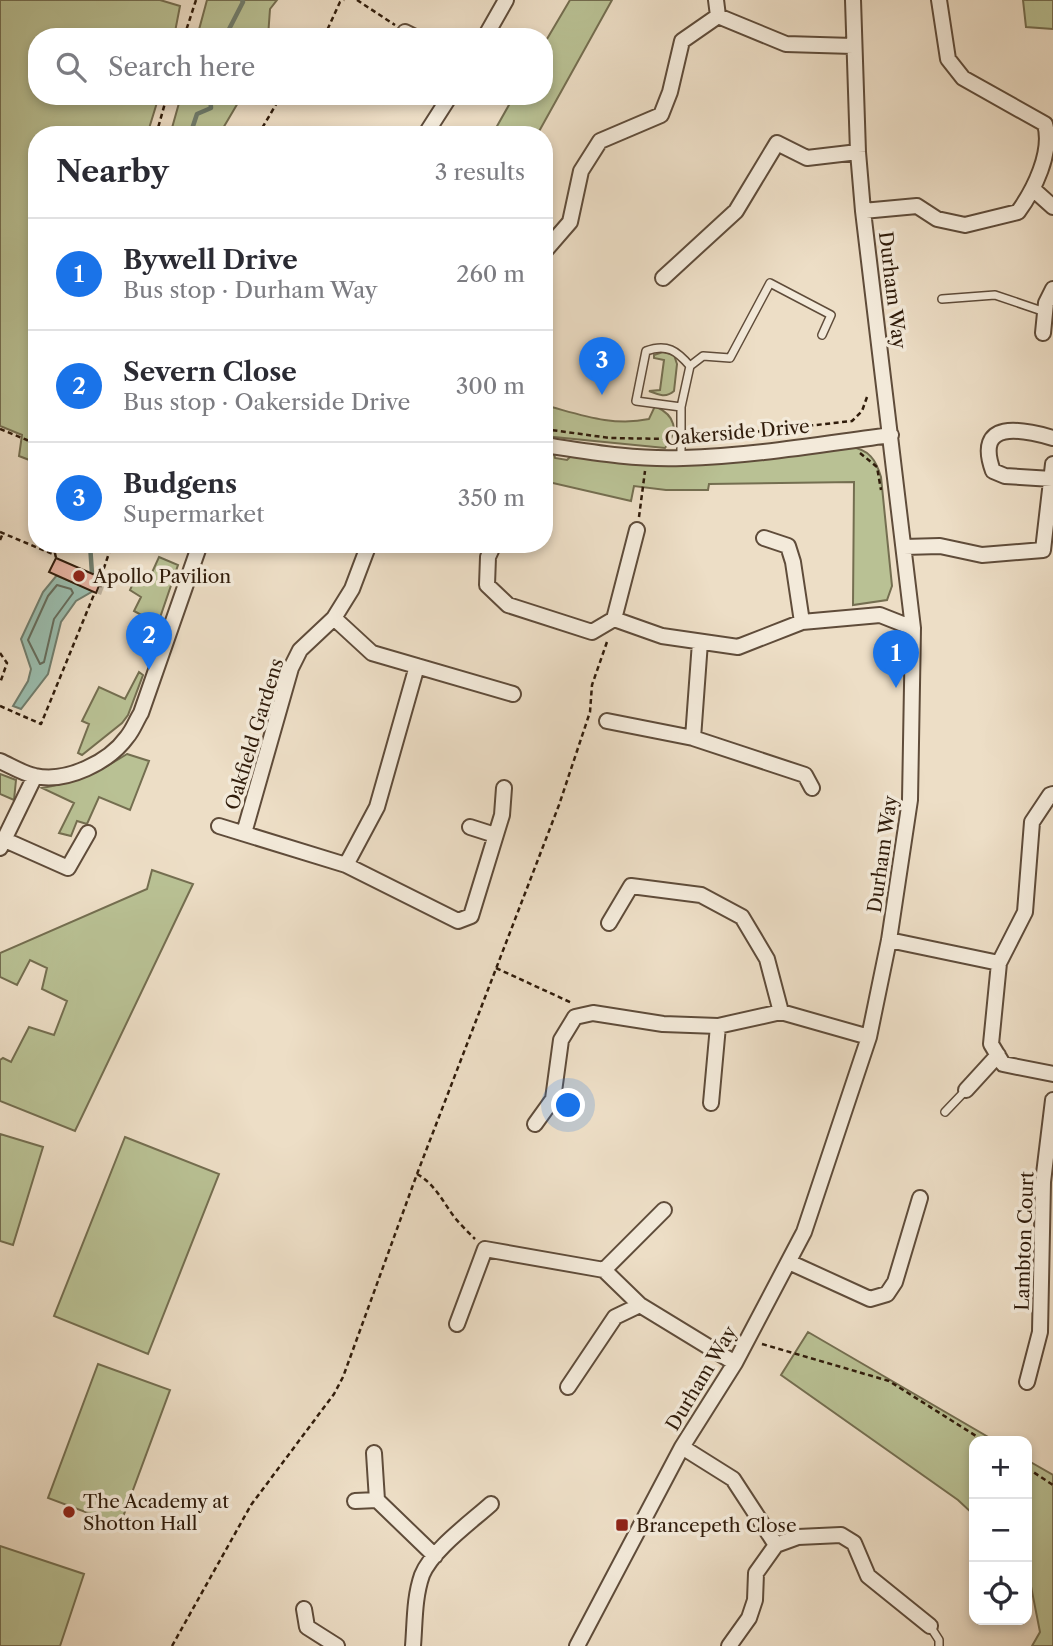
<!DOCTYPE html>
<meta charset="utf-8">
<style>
:root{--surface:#fff;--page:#f2f2f3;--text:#2b2b33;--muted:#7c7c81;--line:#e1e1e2;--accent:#1a73e8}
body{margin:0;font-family:"Libre Caslon Text",serif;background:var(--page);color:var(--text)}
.controls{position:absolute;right:21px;bottom:21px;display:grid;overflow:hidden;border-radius:14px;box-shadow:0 4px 10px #0003}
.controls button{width:63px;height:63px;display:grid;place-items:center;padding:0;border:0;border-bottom:2px solid var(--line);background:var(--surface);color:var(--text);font:35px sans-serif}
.you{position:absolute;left:569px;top:1106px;width:24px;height:24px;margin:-18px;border:5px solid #fff;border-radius:50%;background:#1a73e8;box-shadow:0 0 0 10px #1a73e833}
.badge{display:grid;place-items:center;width:46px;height:46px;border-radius:50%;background:var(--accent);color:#fff;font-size:23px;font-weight:700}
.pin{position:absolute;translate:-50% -58px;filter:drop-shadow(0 2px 4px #0008)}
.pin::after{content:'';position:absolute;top:37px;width:24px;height:21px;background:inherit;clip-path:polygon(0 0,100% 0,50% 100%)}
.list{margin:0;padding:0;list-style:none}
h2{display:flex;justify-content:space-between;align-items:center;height:91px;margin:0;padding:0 28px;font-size:30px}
h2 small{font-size:23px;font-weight:400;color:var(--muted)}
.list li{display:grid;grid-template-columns:46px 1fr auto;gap:21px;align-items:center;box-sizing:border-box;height:112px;padding:0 28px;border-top:2px solid var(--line)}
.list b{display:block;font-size:26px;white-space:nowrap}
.list p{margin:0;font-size:23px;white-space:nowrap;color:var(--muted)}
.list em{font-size:23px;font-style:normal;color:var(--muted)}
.icon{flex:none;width:38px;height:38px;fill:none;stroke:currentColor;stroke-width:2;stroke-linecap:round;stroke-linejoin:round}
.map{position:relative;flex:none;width:1053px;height:1646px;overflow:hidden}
.search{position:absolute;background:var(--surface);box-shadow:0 4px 10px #0003;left:28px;top:28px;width:525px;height:77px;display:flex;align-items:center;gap:18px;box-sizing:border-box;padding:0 24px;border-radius:28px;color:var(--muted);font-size:26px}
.panel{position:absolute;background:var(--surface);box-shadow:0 4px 10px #0003;left:28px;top:126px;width:525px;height:427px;border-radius:28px}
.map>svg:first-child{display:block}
</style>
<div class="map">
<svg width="1053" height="1646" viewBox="0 0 1053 1646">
<rect width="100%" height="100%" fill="#eddec6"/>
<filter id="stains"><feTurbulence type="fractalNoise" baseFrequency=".00286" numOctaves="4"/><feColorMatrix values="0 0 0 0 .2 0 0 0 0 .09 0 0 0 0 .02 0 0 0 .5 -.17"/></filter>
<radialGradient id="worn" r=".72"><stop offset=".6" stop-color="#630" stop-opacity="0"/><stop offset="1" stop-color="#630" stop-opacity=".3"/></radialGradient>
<path fill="#b9c194" stroke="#746e50" stroke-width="2" d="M0,0H160L180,6L174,37H37V96H159L147,135H37V463L19,456L22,435L0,426Z
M207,0H277L270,9L268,37H197Z
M570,0H612L537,135H492L514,96H544V44Z
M1023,0H1053V29L1026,27Z
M181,96H242L219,135H170Z
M663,352L674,355L677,364L674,391C666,398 659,395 649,391L660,390L664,360L654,358V355Z
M544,405C579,414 612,427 649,419L655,406C676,416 679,430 665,448L544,436Z
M850,447C869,449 876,460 881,477L892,586L887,600L853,605L854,482L709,484L708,490H666L634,486L631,501L544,481V452L554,453L555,458L567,460L571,456Z
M159,557L178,565L152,641L140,634L147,618L134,611L141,597L130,590L138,572L150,577Z
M139,672L143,675L128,715L122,723L82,755L78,753L89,724L82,721L99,687L125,699Z
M127,754L149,761L130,810L99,797L87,824L77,821L71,836L59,833L74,803L42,788C77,782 97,773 127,754Z
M0,774L16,780L14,800L0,794Z
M152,870L193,884L75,1131L0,1101V1060L3,1058L11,1062L29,1027L54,1035L67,1001L42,989L47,968L30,960L17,985L0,977V953L147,889Z
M0,1134L43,1147L13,1245L0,1241Z
M125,1137L219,1174L148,1354L54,1316Z
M808,1332L995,1441H974V1515L958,1500L781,1375Z
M98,1364L170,1390L120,1525L48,1498Z
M1027,1460L1053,1475V1646H1032L1040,1632L1027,1566Z
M0,1546L84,1574L60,1646H0Z"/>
<path fill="#9abdae" stroke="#707d6d" stroke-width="2" d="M57,575L93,591L76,601L61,622L48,674L21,709L13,706L28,681L31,669L21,639L43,592Z"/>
<path fill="#0003" d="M51,572L101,580L105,584L101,595L55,576Z"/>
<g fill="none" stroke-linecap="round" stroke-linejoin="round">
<path stroke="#656c5c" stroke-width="2" d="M57,585L71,589L73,593L54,619L44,662L40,664L28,640L48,596Z"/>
<path stroke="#707d6d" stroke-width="4.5" d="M225,37L243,2L242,0
M190,135L197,114L211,108L210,96
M90,544L92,574L91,578"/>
</g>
<path fill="#e6b2a1" stroke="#301c0b" stroke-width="2" d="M56,558L102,578L96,593L49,572Z"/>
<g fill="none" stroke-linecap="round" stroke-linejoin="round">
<defs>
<path id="lane" d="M942,299L995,295L1045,312
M681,407L636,401L646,351C667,343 677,351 690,366
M681,458V407L690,366L703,356L730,358L770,283L831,315L822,335
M945,1112L966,1090
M930,1626L939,1640V1646"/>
<path id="street" d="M718,16L786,44L853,46
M405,32L415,37
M485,37L506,0
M425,135L450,96
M1034,190L1053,207
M863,211L917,206L937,219L965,225L1018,212C1034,190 1053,152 1045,124L963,78L948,59L939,0
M544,252L570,222L581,171L600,141L661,115L670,92L682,41L718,16L716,0
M663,278L736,211L777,143L807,158L858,152
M1043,333L1046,303L1053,289
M544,445C590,452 636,460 683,458C753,456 822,444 891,435
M1052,479L1005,476L993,471C974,419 1022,429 1053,438
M764,538L788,546L793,562L802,622
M494,544L488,557L487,585L508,605L592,632L614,619L662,636L738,647L802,622L880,615L913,628
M904,547L940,546L982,555L1043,550L1053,464
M334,618L372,653L513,694
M614,619L637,530
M417,666L377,807L346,865L458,921L471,916L502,815L504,788
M607,721L693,738L805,775L812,788
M693,738L700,642
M0,761C11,766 24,774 35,776C67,783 109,762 127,737C133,730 136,721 141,713L200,544
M1053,794L1050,795L1032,822L1025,912L999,963L991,1044L1003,1064L1053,1074
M219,826L346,865
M470,827L495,835
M244,833L291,668L300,650L334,618L352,589L369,544
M5,840L68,868L88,833
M0,848L35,776
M609,923L631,886L701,895L742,917L767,959L781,1012
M889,940L999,963
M966,1090L998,1055
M711,1103L718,1026
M535,1124L553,1099L561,1040L575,1017L593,1013L663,1024L718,1026L781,1012L869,1037
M789,1262L870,1299L887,1294L895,1282L920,1198
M604,1270L664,1210
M457,1324L485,1249L604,1270L640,1305L735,1363
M1027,1382L1040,1332L1043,1182L1053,1100
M568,1387L615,1317L640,1305
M682,1447L733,1479L776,1545
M374,1453L377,1500L435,1556
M355,1501L377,1500
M304,1609L307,1627L337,1646
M413,1646C415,1622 414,1598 422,1575C432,1550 471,1522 491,1504
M577,1646L682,1447L735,1363L804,1232L869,1037L889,940L910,800L913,628L863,211L858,152L853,0
M729,1646L749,1618L755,1600L756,1573L776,1545L798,1537L841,1535L854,1543L868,1576L930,1626"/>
</defs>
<use href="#lane" stroke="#5f4c3a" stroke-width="10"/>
<use href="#street" stroke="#5f4c3a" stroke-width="18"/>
<path stroke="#301c0b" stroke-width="2.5" stroke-dasharray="5 3.5" stroke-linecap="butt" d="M357,0L395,25
M184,37L196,0
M324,37L340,2L344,0
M156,135L167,96
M258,135L281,96
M0,429L27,440L37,449
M544,429L610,438L670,439
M690,439L852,421L862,411L867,397
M860,453L877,467L881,490
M639,517L645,471
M0,532L55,555
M0,540L3,533
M53,544L56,558
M122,544L133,550L151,547L153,544
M101,577L112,544
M100,585L101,586L105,575L102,574
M0,653L7,663L0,683
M0,706L41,724L95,592
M496,968L572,1003
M417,1174C435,1184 443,1202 455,1218C461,1225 468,1232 475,1239
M762,1344L889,1381L984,1441
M1027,1468L1053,1485
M172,1646L251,1505L334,1394L343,1377L417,1174L559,805L590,712L592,685L608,639"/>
<use href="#lane" stroke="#f3eada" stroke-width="7"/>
<use href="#street" stroke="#f3eada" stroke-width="14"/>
</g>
<g fill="#8f2418" stroke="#f3eada" stroke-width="2.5">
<circle cx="79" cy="576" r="7"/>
<circle cx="69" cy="1512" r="7"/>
<rect x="615" y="1518" width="14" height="14" rx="3.5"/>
</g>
<g text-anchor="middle" stroke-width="7" stroke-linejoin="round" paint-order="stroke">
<g font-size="19" fill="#301c0b" stroke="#f3eada">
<text transform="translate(893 290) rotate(83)" y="7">Durham Way</text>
<text transform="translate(737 432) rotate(-5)" y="7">Oakerside Drive</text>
<text transform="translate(254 734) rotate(-73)" y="7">Oakfield Gardens</text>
<text transform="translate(882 854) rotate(-82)" y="7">Durham Way</text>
<text transform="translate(1024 1241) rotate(-88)" y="7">Lambton Court</text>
<text transform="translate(701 1378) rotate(-59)" y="7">Durham Way</text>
</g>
<g font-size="19" fill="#301c0b" stroke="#f3eada" text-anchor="start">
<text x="93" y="583">Apollo Pavilion</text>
<text x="83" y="1508">The Academy at<tspan x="83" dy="22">Shotton Hall</tspan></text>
<text x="636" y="1532">Brancepeth Close</text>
</g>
</g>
<rect width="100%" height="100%" filter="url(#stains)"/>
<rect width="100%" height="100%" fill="url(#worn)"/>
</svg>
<div class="controls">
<button>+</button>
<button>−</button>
<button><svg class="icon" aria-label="locate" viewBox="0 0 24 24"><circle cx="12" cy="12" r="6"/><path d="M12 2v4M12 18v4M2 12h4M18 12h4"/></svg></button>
</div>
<div class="you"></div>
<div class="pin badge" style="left:896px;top:688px">1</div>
<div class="pin badge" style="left:149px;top:670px">2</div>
<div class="pin badge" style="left:602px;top:395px">3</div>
<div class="search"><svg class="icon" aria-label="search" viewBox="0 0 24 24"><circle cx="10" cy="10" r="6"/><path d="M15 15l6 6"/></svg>Search here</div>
<section class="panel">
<h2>Nearby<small>3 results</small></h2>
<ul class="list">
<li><span class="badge">1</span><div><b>Bywell Drive</b><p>Bus stop · Durham Way</p></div><em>260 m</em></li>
<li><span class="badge">2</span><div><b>Severn Close</b><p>Bus stop · Oakerside Drive</p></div><em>300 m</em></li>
<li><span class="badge">3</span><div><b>Budgens</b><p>Supermarket</p></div><em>350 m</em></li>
</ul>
</section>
</div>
